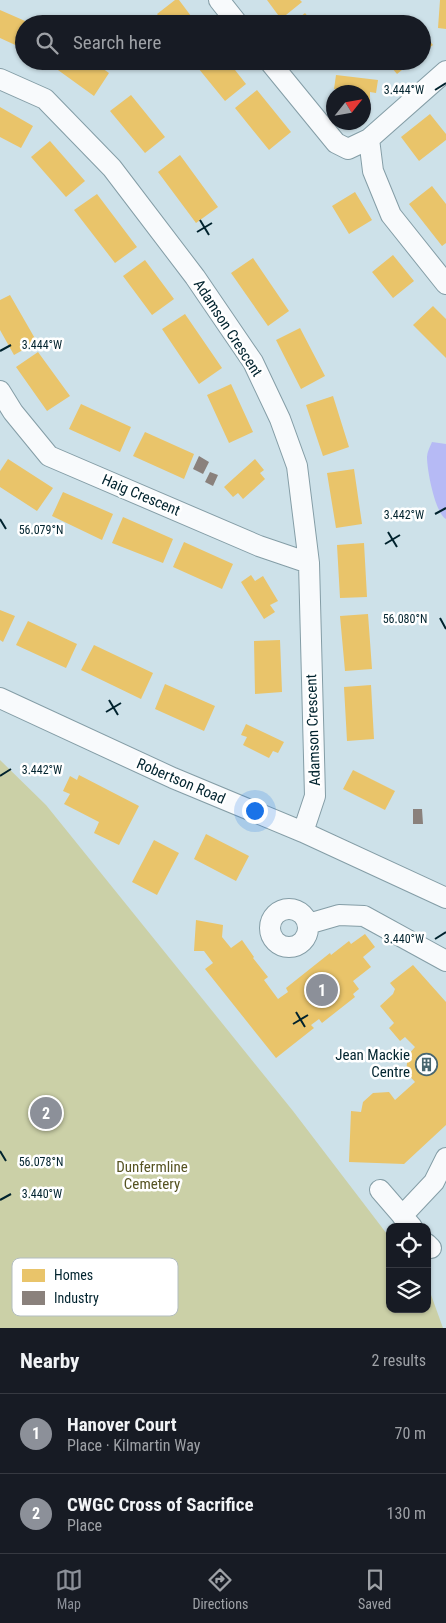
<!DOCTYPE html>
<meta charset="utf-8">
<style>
:root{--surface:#171b24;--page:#20242c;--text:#f1f3f6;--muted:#9ea1a6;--line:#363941;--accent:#8c9099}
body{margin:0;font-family:"Roboto Condensed",sans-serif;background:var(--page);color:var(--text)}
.controls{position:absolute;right:15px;bottom:15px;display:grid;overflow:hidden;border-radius:10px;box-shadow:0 1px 4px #0004}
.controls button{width:45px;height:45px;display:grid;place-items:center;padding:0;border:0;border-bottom:1px solid var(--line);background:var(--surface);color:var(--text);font:25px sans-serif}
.compass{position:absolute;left:326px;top:85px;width:45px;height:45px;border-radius:50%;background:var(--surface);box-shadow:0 1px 4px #0004;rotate:59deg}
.you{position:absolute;left:254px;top:810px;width:18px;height:18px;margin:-12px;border:4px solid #fff;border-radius:50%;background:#1a73e8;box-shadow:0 0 0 8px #1a73e833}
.badge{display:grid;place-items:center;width:32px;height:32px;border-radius:50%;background:var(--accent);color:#fff;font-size:16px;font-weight:700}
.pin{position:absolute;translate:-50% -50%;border:2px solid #fff;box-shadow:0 1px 5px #0006}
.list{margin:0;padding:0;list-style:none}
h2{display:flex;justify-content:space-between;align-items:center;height:65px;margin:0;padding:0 20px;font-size:21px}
h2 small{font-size:16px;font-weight:400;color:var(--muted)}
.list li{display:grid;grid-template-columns:32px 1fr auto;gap:15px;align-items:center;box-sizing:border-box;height:80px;padding:0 20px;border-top:1px solid var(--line)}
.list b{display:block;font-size:19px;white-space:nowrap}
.list p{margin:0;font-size:16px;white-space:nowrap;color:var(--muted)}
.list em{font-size:16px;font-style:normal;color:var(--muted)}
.icon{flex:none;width:28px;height:28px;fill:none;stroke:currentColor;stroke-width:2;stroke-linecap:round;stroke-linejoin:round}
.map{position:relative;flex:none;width:446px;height:1328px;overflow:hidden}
.search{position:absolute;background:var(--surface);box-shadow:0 1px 4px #0004;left:15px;right:15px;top:15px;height:55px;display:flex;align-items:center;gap:12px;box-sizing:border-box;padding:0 18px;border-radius:28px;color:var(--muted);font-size:19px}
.sheet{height:225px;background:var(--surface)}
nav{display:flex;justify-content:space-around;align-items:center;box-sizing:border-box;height:70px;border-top:1px solid var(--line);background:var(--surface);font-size:14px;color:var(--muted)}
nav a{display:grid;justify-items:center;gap:2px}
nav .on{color:var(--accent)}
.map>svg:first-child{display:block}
</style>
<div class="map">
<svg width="446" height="1328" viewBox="0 0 446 1328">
<rect width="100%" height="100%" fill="#cde1e9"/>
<path fill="#cbd0a7" d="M0,760L46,805L293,1111L390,1238V1309H427V1288L430,1292L443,1328H0Z"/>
<path fill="#b6baf5" d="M432,442L446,444V519C435,513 427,470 427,457C427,452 430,447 432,442Z"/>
<path fill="#e9c46a" d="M175,0H179L197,24H165L157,14Z
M267,0H300L302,2L281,19Z
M440,0H446V29L438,28Z
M0,10L32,24H24V49L0,38Z
M305,13L314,24H291Z
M422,32L433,45L422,53Z
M54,61H92L109,73L94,96L51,65Z
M196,61H228L246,84L225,101L194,63Z
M386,61H413L397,74Z
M336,75L378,80L376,93L370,92V101L364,100V92H342V90L334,89Z
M257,90L291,132L269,150L235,108Z
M131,95L165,137L145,153L110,111Z
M0,107L33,126L21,148L0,137Z
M430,114L446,134V140L419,161L401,137Z
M50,141L85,181L66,197L31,157Z
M180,155L218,207L196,223L158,172Z
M432,186L446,204V243L442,246L409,204Z
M355,192L372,220L349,234L332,206Z
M97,194L137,247L115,263L74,210Z
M393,255L414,281L393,298L372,272Z
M253,258L289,311L268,326L231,273Z
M145,260L174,299L152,315L123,276Z
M10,295L37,342L14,355L0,330V300Z
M433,306L446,319V358L413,325Z
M185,314L222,368L199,384L162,329Z
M300,328L325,376L301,389L276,340Z
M38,352L70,396L47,411L16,367Z
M231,384L253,432L229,443L207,395Z
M333,396L349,447L323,456L306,405Z
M81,404L131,427L120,452L69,429Z
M145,432L194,454L184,479L133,456Z
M8,459L53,488L37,511L0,487V471Z
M255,459L264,470L260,473L265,479L243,499L238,493L233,497L224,487Z
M354,469L362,524L336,528L327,473Z
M63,492L113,514L102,540L52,516Z
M123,517L173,539L163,563L112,543Z
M184,542L233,564L222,589L173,567Z
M364,543L367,597L340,598L337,545Z
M251,575L255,581L263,576L278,601L270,605L275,612L264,619L241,582Z
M0,610L15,616L3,642L0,640Z
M368,614L372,669L345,671L340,616Z
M28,621L77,644L66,668L16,645Z
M280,640L282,692L255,694L254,641Z
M94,645L153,673L141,699L81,670Z
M165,684L215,706L204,731L155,709Z
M371,685L374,739L347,741L344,687Z
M246,724L284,742L278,753L273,751L269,758L243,745L247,737L241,735Z
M353,770L395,791L385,810L343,789Z
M79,775L139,806L119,845L94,833L99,822L64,804L70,794L63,791L70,776L77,780Z
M206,834L249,856L236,881L194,859Z
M154,840L179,853L157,895L132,882Z
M196,920L223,925L222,937L231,948L242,940L254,957L253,958L268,977L264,980L278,999L288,992L286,988L291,984L330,953L331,955L349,941L351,944L365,934L375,947L363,957L371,967L353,981L359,989L353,994L355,997L322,1023L319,1019L311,1025L314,1028L276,1058L205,969L213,963L204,951H194Z
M413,965L446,1002V1125L404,1164L349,1162L351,1111L361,1112L363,1102L373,1093L389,1092L395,1100L415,1082L406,1072L408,1055L415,1047L405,1037L400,1041L389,1028L394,1023L380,1006L393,994L395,989L390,983Z"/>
<path fill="#8a817c" d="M199,456L209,462L203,474L193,469Z
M210,472L218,475L213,486L205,482Z
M413,809H422L423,824H413Z"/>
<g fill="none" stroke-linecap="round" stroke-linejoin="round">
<defs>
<path id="minor" d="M219,0L238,24
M269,61L336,143L348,149L369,139L446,71
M0,79L45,99L112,168L195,277L253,362L280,419L297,466L309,563L315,796L303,832
M369,139L373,171L391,215L446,284
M0,391L13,412L49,456L259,546L309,563
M0,698L173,778L303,832L446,898
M270 928a19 19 0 1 1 38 0a19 19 0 1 1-38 0Z
M308,924L339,915L364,916L446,961
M380,1190L412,1227
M402,1216L434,1182L446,1158
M427,1244L431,1248"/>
</defs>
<use href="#minor" stroke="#849da6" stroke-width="22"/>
<use href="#minor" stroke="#f8fafc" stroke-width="20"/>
</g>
<path fill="none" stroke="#01232e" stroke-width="2" d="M435,90L446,83M200,220L209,235M197,232L212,223M0,351L11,345M435,514L446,508M0,519L6,529M388,532L397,547M385,544L400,535M440,618L446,629M109,700L118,715M106,712L121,703M0,776L11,769M435,939L446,932M296,1012L305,1027M293,1024L308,1015M0,1151L6,1161M0,1200L11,1194"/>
<defs>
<symbol id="building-ring" viewBox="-11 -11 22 22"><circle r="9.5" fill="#fff" stroke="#48666f" stroke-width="1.5"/><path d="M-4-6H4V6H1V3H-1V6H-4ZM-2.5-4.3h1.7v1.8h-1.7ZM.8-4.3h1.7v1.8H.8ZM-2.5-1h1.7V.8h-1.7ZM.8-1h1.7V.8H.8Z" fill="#48666f"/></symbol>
</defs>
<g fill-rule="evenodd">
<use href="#building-ring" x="414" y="1052" width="25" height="25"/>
</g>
<g text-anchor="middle" stroke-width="5" stroke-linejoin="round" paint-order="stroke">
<g font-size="15" fill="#01232e" stroke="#fff">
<text transform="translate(228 328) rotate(57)" y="5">Adamson Crescent</text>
<text transform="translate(141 495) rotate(23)" y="5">Haig Crescent</text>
<text transform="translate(313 730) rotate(-92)" y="5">Adamson Crescent</text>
<text transform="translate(181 781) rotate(23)" y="5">Robertson Road</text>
</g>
<g font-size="15" fill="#01232e" stroke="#fff" text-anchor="end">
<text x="410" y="1060">Jean Mackie<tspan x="410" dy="17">Centre</tspan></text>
</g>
<g font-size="15" fill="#565322" stroke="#fff">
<text x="152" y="1172">Dunfermline<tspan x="152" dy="17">Cemetery</tspan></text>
</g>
</g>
<rect x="12" y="1258" width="166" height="58" rx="8" fill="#fff" stroke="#b3bdc0" stroke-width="1"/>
<rect x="22" y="1269" width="23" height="13" fill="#e9c46a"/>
<rect x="22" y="1291" width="23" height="14" fill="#8a817c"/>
<g font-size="14" fill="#01232e">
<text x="54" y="1280">Homes</text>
<text x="54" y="1303">Industry</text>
</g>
<g font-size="12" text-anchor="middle" fill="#01232e" stroke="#fff" stroke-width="5" stroke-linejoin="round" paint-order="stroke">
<text x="404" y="94">3.444°W</text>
<text x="42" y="349">3.444°W</text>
<text x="404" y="519">3.442°W</text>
<text x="41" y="534">56.079°N</text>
<text x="405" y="623">56.080°N</text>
<text x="42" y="774">3.442°W</text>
<text x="404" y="943">3.440°W</text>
<text x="41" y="1166">56.078°N</text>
<text x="42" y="1198">3.440°W</text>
</g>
</svg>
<div class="controls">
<button><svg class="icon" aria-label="locate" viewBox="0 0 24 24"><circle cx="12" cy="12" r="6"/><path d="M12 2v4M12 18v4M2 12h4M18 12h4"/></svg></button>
<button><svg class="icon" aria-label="layers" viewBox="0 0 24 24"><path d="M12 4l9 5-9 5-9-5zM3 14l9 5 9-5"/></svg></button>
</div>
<svg class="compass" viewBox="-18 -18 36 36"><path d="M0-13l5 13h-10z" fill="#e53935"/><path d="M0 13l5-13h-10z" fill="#9ea1a6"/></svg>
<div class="you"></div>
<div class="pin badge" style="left:322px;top:990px">1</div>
<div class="pin badge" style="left:46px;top:1113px">2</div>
<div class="search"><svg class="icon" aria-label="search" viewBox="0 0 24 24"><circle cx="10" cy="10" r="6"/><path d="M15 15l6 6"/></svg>Search here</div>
</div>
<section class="sheet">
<h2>Nearby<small>2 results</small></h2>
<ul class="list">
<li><span class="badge">1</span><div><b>Hanover Court</b><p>Place · Kilmartin Way</p></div><em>70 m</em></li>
<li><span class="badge">2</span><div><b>CWGC Cross of Sacrifice</b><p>Place</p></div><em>130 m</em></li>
</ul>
</section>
<nav>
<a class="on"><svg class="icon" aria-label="map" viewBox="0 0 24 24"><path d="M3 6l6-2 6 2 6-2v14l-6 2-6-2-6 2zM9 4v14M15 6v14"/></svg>Map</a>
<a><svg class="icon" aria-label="directions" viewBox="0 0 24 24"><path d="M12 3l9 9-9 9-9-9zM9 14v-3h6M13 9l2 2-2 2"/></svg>Directions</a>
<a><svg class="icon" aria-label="saved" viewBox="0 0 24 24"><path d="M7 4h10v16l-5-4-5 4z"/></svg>Saved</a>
</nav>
